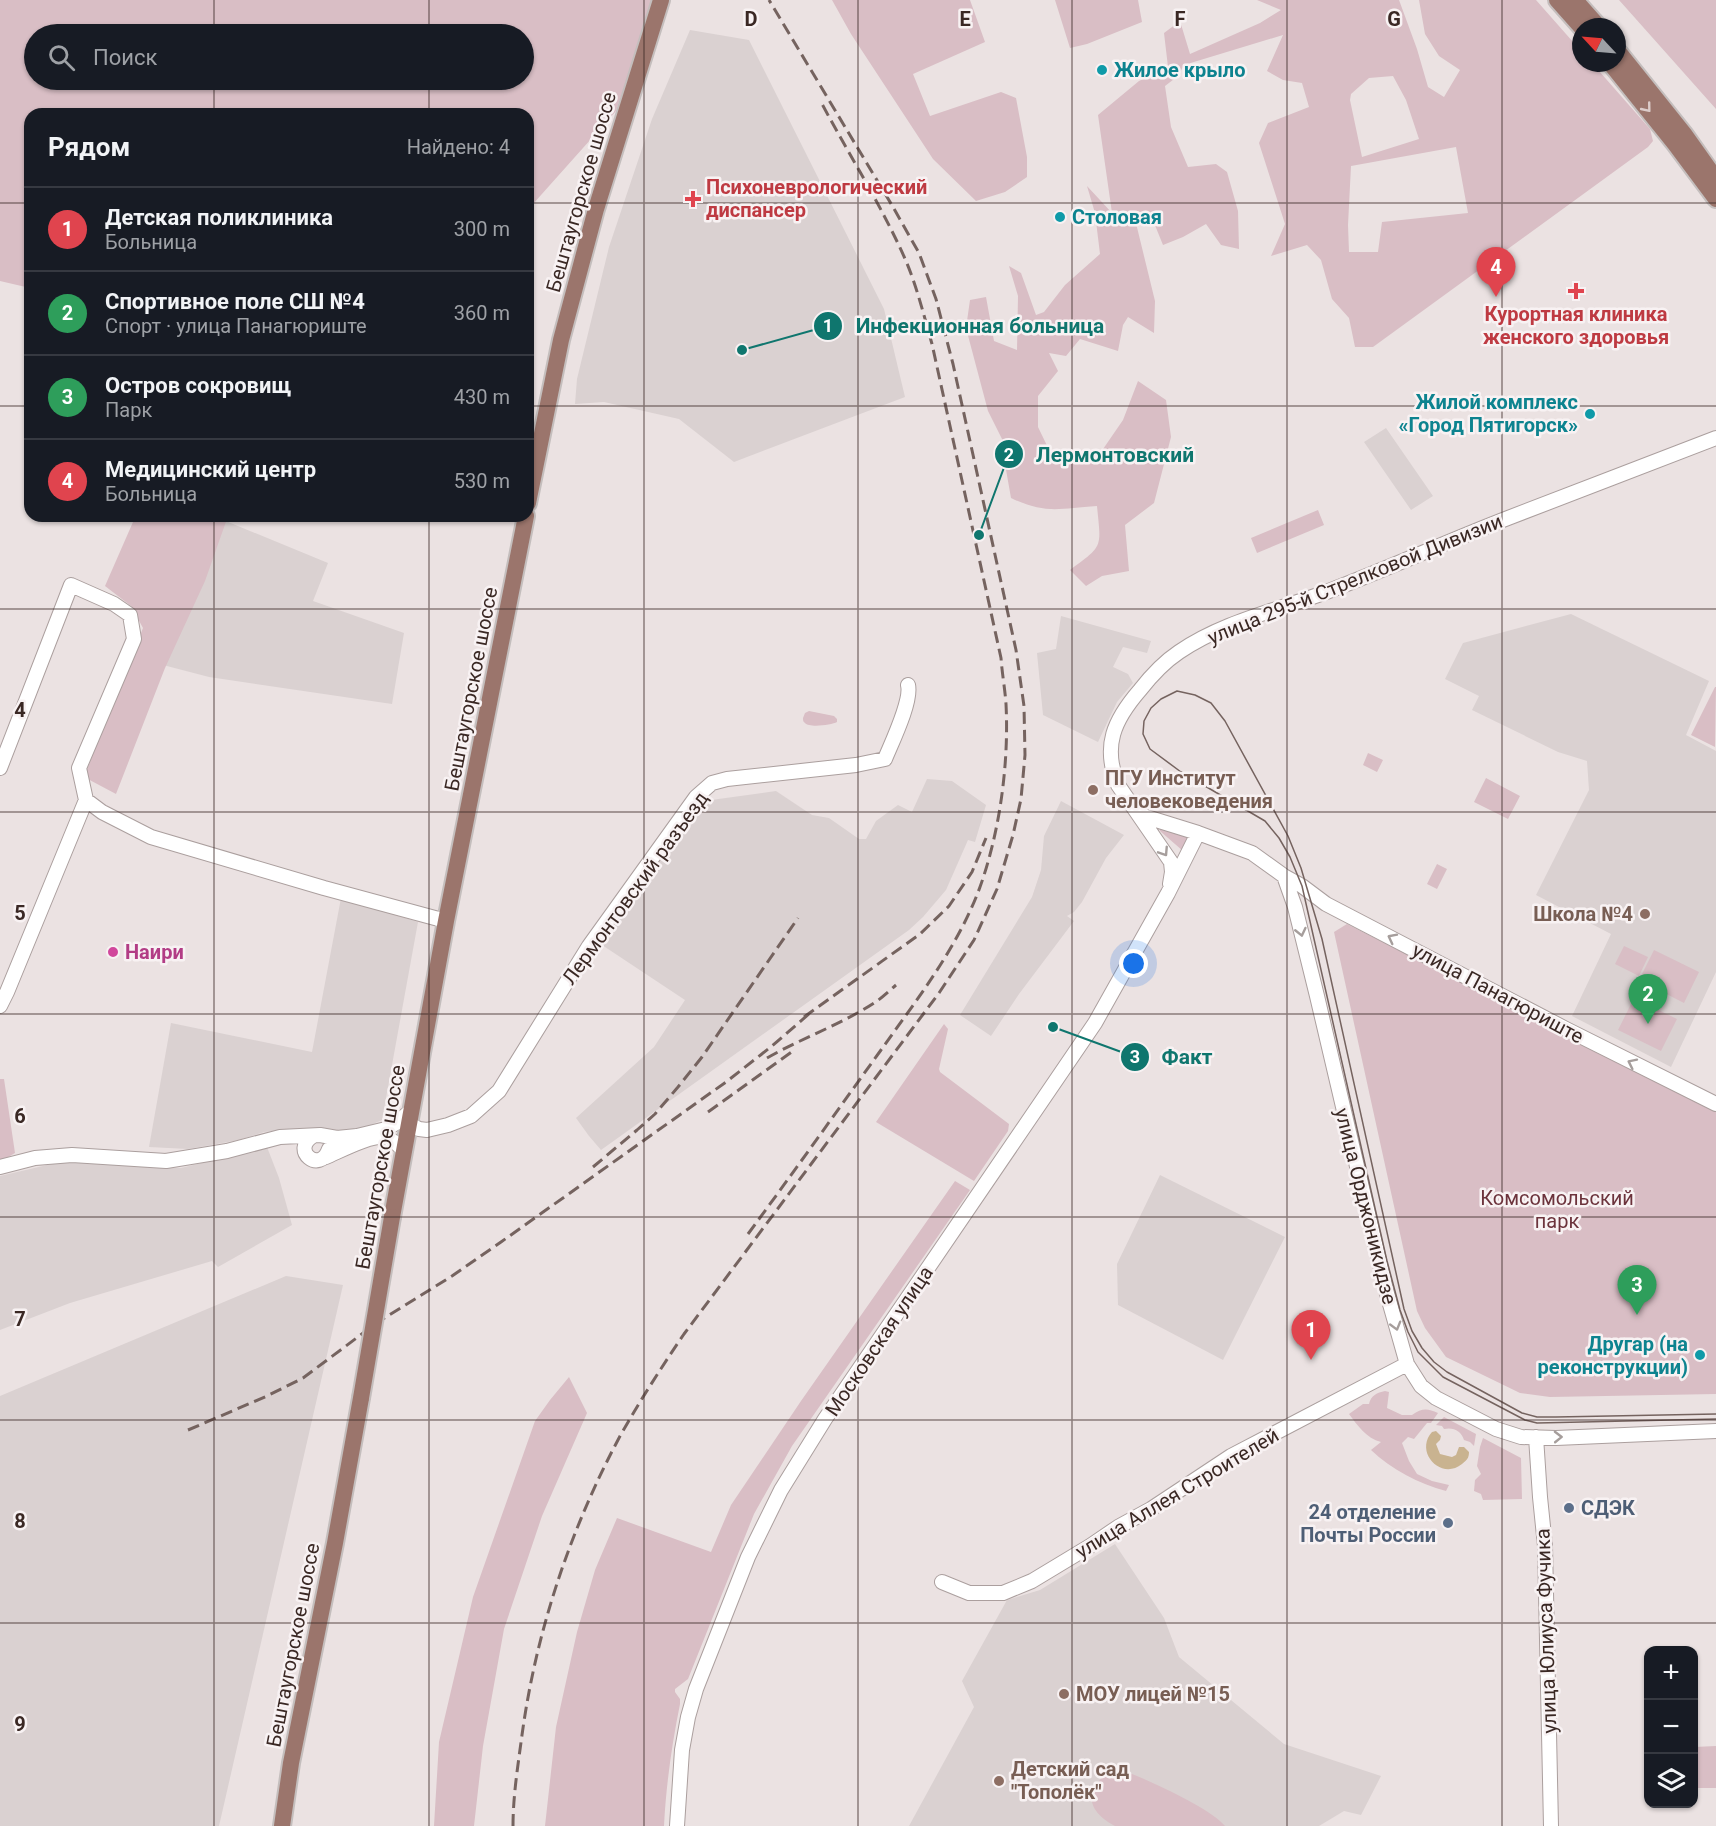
<!DOCTYPE html>
<html lang="ru">
<meta charset="utf-8">
<style>
:root{--surface:#171b24;--page:#20242c;--text:#f1f3f6;--muted:#9ea1a6;--line:#363941;--accent:#7c3aed}
body{margin:0;font-family:Roboto,sans-serif;background:var(--page);color:var(--text)}
.controls{position:absolute;right:18px;bottom:18px;display:grid;overflow:hidden;border-radius:12px;box-shadow:0 2px 4px #0004}
.controls button{width:54px;height:54px;display:grid;place-items:center;padding:0;border:0;border-bottom:2px solid var(--line);background:var(--surface);color:var(--text);font:30px sans-serif}
.compass{position:absolute;left:1572px;top:18px;width:54px;height:54px;border-radius:50%;background:var(--surface);box-shadow:0 2px 4px #0004;rotate:296deg}
.you{position:absolute;left:1134px;top:964px;width:21px;height:21px;margin:-15px;border:4px solid #fff;border-radius:50%;background:#1a73e8;box-shadow:0 0 0 9px #1a73e833}
.badge{display:grid;place-items:center;width:39px;height:39px;border-radius:50%;background:var(--accent);color:#fff;font-size:20px;font-weight:700}
.pin{position:absolute;translate:-50% -50px;filter:drop-shadow(0 2px 3px #0008)}
.pin::after{content:'';position:absolute;top:32px;width:21px;height:18px;background:inherit;clip-path:polygon(0 0,100% 0,50% 100%)}
.list{margin:0;padding:0;list-style:none}
h2{display:flex;justify-content:space-between;align-items:center;height:78px;margin:0;padding:0 24px;font-size:26px}
h2 small{font-size:20px;font-weight:400;color:var(--muted)}
.list li{display:grid;grid-template-columns:39px 1fr auto;gap:18px;align-items:center;box-sizing:border-box;height:84px;padding:0 24px;border-top:2px solid var(--line)}
.list b{display:block;font-size:22px;white-space:nowrap}
.list p{margin:0;font-size:20px;white-space:nowrap;color:var(--muted)}
.list em{font-size:20px;font-style:normal;color:var(--muted)}
.icon{flex:none;width:33px;height:33px;fill:none;stroke:currentColor;stroke-width:2;stroke-linecap:round;stroke-linejoin:round}
.map{position:relative;flex:none;width:1716px;height:1826px;overflow:hidden}
.search{position:absolute;background:var(--surface);box-shadow:0 2px 4px #0004;left:24px;top:24px;width:510px;height:66px;display:flex;align-items:center;gap:15px;box-sizing:border-box;padding:0 21px;border-radius:33px;color:var(--muted);font-size:22px}
.panel{position:absolute;background:var(--surface);box-shadow:0 2px 4px #0004;left:24px;top:108px;width:510px;height:414px;border-radius:18px}
.map>svg:first-child{display:block}
</style>
<div class="map">
<svg width="1716" height="1826" viewBox="0 0 1716 1826">
<rect width="100%" height="100%" fill="#ebe2e2"/>
<path fill="#dad1d1" d="M690,30L749,40L884,309L905,397L734,462L679,419L604,402L575,404L577,379L609,247L652,119Z
M1386,428L1433,496L1411,510L1364,442Z
M221,519L328,563L313,601L404,633L392,704L209,677L163,665Z
M1571,614L1709,681L1686,735L1716,751V972L1671,1067L1572,1016L1611,934L1536,895L1589,790L1587,761L1558,752L1472,710L1479,696L1445,679L1463,643Z
M1061,616L1151,641L1147,653L1123,647L1113,667L1128,674L1133,683L1117,702L1098,742L1043,715L1037,653L1056,649Z
M927,779L952,781L986,805L975,842L968,840L946,890L923,917L909,930L601,1150L589,1136L576,1118L654,1047L685,1000L599,943L704,801L776,791L812,815L829,818L859,839H866L876,821L898,805L912,812Z
M1061,801L1124,835L1106,858L1082,902L1074,912L1067,916L1074,921L1019,994L991,1036L960,1015L1032,897L1041,870L1044,836Z
M341,898L418,922L382,1120L355,1132L302,1131L288,1129L264,1132L239,1140L188,1149L149,1147L171,1023L312,1052Z
M267,1147L279,1178L292,1225L218,1267L212,1261L70,1303L0,1330V1176L60,1162L181,1168Z
M1160,1175L1285,1237L1223,1360L1118,1305L1117,1264Z
M286,1276L343,1285L219,1826H0V1396Z
M1115,1544L1164,1618L1179,1657L1284,1744L1381,1776L1361,1815L1344,1811L1319,1826H909L974,1707L962,1681L1007,1600L1040,1590Z"/>
<path fill="#d9bec5" fill-rule="evenodd" d="M0,0H653L616,111L533,204L528,291V114H30V288L0,281ZM34,34H524V80H34Z
M832,0H970L985,42L913,74L930,116L1001,92L1016,98L1027,157V177L1005,192L976,201L933,159L851,34Z
M1055,0H1138L1142,22L1087,44L1070,48Z
M1257,0H1399L1417,49L1428,87L1444,97L1460,70L1439,56L1425,34L1419,0H1536L1581,51V63H1592L1650,129L1653,141L1648,147L1373,347H1355L1349,318L1332,299L1321,260L1307,245L1271,256L1285,224L1259,143L1268,123L1309,107L1302,83L1283,80L1267,71L1283,35L1184,65L1178,76L1165,86L1171,127L1188,167L1216,164L1227,172L1238,211L1239,249L1221,245L1206,224L1183,237L1163,245L1150,213L1133,211L1155,301L1154,333L1128,317L1123,325L1118,351L1080,339L1066,356L1049,353L1058,371L1038,396V427L1053,458L1101,452L1123,420L1138,381L1166,400L1171,437L1154,503L1125,525L1129,571L1102,576L1086,586L1070,570C1104,545 1101,548 1097,506C1060,508 1047,515 1011,498L1005,464L1003,441L988,411L966,328L970,300L986,297L994,341L1017,350L1018,296L1009,266L1021,273L1036,315L1044,312L1065,285L1100,254L1095,213L1087,186L1112,213L1098,115L1139,81L1168,67L1164,33L1180,21L1190,54L1260,23L1281,10ZM1393,76L1406,100L1419,139L1362,157L1350,100L1351,94L1369,78ZM1456,147L1468,213L1382,222L1378,252H1349L1348,225L1351,166Z
M1619,0H1716V109Z
M1318,510L1324,525L1257,553L1251,538Z
M117,516H228L205,581L165,668L116,794L84,777L143,628L131,606L105,586L133,522Z
M1715,687H1716L1715,747L1691,735Z
M809,711L834,716L837,719V722C832,725 809,728 805,723C803,722 803,720 803,718L805,713Z
M1368,753L1383,760L1377,772L1363,765Z
M1486,778L1520,796L1508,819L1474,802Z
M1159,827L1189,835L1183,851L1160,831Z
M1437,864L1447,869L1437,889L1427,884Z
M1347,924L1716,1111V1394L1550,1397L1520,1393L1446,1357L1425,1328L1417,1311L1334,932Z
M1624,946L1648,957L1639,976L1615,964Z
M1654,950L1699,972L1684,1003L1639,980Z
M1634,998L1677,1019L1661,1051L1618,1030Z
M944,1024L948,1029L939,1069L940,1072L1009,1124L1008,1131L974,1181L876,1122Z
M0,1079H4L15,1153L0,1162Z
M955,1181L970,1190L792,1446L754,1514L688,1679L675,1689V1692L680,1699V1704C672,1744 666,1785 664,1826H545L556,1727L577,1632L595,1570L617,1518L711,1552L731,1505L801,1401Z
M569,1377L587,1413L542,1516L504,1629L483,1746L474,1826H434L439,1742L473,1597L535,1421L550,1400Z
M1385,1391L1389,1392L1387,1408L1402,1415H1412C1422,1408 1427,1408 1438,1413L1431,1423H1427L1414,1439L1408,1437L1402,1443L1409,1461L1417,1474L1432,1481L1449,1485L1446,1491C1419,1484 1391,1469 1371,1450L1381,1442C1366,1438 1358,1426 1349,1414L1363,1404H1369C1371,1395 1377,1393 1385,1391Z
M1444,1417L1476,1434L1474,1446L1470,1442L1464,1440C1461,1431 1454,1427 1444,1429L1442,1426L1436,1425Z
M1483,1438L1521,1458L1522,1499L1483,1500L1481,1494L1474,1491L1475,1480L1481,1474L1477,1466L1480,1447Z
M1716,1746V1788H1694V1747Z
M1121,1770C1143,1777 1212,1809 1225,1826H1115C1099,1818 1083,1802 1097,1784C1099,1781 1103,1775 1107,1773C1111,1771 1117,1771 1121,1770Z"/>
<path fill="#c9b390" d="M1436,1431L1441,1436L1440,1440L1436,1444L1440,1454L1452,1457L1456,1455L1459,1447H1464L1469,1452C1469,1458 1467,1460 1462,1464C1441,1481 1414,1452 1432,1432Z"/>
<g fill="none" stroke-linecap="round" stroke-linejoin="round">
<defs>
<path id="minor" d="M0,768L71,585L114,604L130,615L134,639L79,768L86,800L102,812L151,837L324,888L446,921
M1140,815L1198,833L1252,853L1284,876L1295,907L1317,996L1386,1290L1407,1364L1421,1386L1436,1398L1496,1429L1521,1437L1556,1438L1716,1431
M1284,876L1302,886L1326,904L1566,1029L1716,1104
M1170,884L1172,872L1171,862L1118,785C1102,746 1114,720 1140,690C1151,676 1164,662 1179,652C1227,619 1286,609 1339,587C1396,565 1451,540 1508,518C1577,491 1647,465 1716,438
M0,1006L7,992L86,800
M409,1124L419,1129L427,1130L448,1125L471,1116L499,1091L589,946L696,797L712,783L727,779L856,765L885,759C892,742 912,701 908,685
M313,1136C290,1150 320,1175 329,1149
M326,1157C340,1151 371,1134 385,1137C392,1139 398,1145 404,1150
M0,1167L35,1158L72,1155L166,1161L227,1151L280,1137L320,1135L337,1138L357,1136L386,1129L396,1123L412,1110
M1536,1437L1540,1497L1545,1546L1551,1826
M942,1582L969,1593H1003L1032,1581L1090,1546L1118,1527L1151,1509L1231,1456L1407,1364
M677,1826L682,1750L688,1717L696,1689L748,1557L781,1490L825,1419L1095,1023L1168,893L1198,833"/>
<path id="major" d="M1557,0L1581,27
M1575,0L1599,27
M1617,50L1685,135L1716,179
M1610,63L1675,144L1716,199
M528,503L561,340L596,209L661,0
M392,1217L446,921L526,516
M282,1826L291,1763L335,1543L361,1398"/>
</defs>
<use href="#minor" stroke="#ab9f9e" stroke-width="16"/>
<use href="#major" stroke="#c4bebd" stroke-width="20"/>
<use href="#minor" stroke="#fff" stroke-width="14"/>
<use href="#major" stroke="#9b756c" stroke-width="16"/>
<path stroke="#75635f" stroke-width="1.5" d="M1716,1414L1556,1417H1537L1522,1413L1447,1372L1434,1362L1422,1348L1412,1331L1404,1309L1322,939L1301,868L1288,836L1225,721L1211,703L1195,695L1177,691L1161,699L1151,708L1144,721L1143,734L1150,749L1181,772L1265,821L1279,838L1290,857L1302,886L1387,1261L1400,1310L1408,1332L1418,1352L1443,1377L1525,1420L1537,1423L1716,1419"/>
<path stroke="#75635f" stroke-width="3" stroke-dasharray="12 6" stroke-linecap="butt" d="M804,1017L920,934L949,906L972,872L986,838
M767,1058C802,1038 840,1025 874,1003C882,998 889,991 896,985
M708,1112L793,1051
M593,1167L637,1130L655,1114L678,1087L702,1057L798,918
M748,1234C793,1173 837,1111 881,1050C918,998 958,947 980,887C1000,831 1009,763 1006,704C1005,689 1002,673 1001,658L932,344C924,316 917,287 906,261C882,206 849,155 821,102
M188,1430L267,1396L303,1378L378,1322L452,1276L501,1242L726,1082L772,1046L810,1013
M513,1826C513,1796 518,1765 522,1735C536,1632 570,1530 619,1438C639,1402 661,1368 684,1334L939,993L974,940L997,889L1013,835L1021,799L1025,755L1024,706L1016,650L953,364L936,299L919,253L893,207L769,0"/>
<defs>
<path id="major-bridge" d="M361,1398L392,1217"/>
</defs>
<use href="#major-bridge" stroke="#c4bebd" stroke-width="20" stroke-linecap="butt"/>
<use href="#major-bridge" stroke="#9b756c" stroke-width="16"/>
</g>
<defs><path id="oneway-chevron" d="M-2-3.5L2.5 0L-2 3.5" fill="none" stroke-width="1.6" stroke-linecap="round" stroke-linejoin="round" transform="scale(1.5)"/></defs>
<use stroke="#dcccca" href="#oneway-chevron" transform="translate(1647 108) rotate(51)"/>
<g stroke="#a69e9c">
<use href="#oneway-chevron" transform="translate(1164 852) rotate(57)"/>
<use href="#oneway-chevron" transform="translate(1301 932) rotate(77)"/>
<use href="#oneway-chevron" transform="translate(1392 938) rotate(-153)"/>
<use href="#oneway-chevron" transform="translate(1632 1063) rotate(-154)"/>
<use href="#oneway-chevron" transform="translate(1396 1326) rotate(74)"/>
<use href="#oneway-chevron" transform="translate(1558 1437) rotate(-1)"/>
</g>
<path fill="none" stroke="#3a2824" stroke-width="1.5" stroke-opacity="0.55" d="M214,0V34M429,0V34M644,0V1826M858,0V1826M1072,0V1826M1287,0V1826M1502,0V1826M214,80V114M429,80V114M0,203H30M528,203H1716M0,406H30M528,406H1716M214,516V1826M429,516V1826M0,609H1716M0,812H1716M0,1014H1716M0,1217H1716M0,1420H1716M0,1623H1716"/>
<g fill="#0f9aa8" stroke="#f8f2f3" stroke-width="2">
<circle cx="1102" cy="70" r="6"/>
<circle cx="1060" cy="217" r="6"/>
<circle cx="1590" cy="414" r="6"/>
<circle cx="1700" cy="1355" r="6"/>
</g>
<g fill="#e0444e" stroke="#f8f2f3" stroke-width="2">
<path d="M690 190h6v6h6v6h-6v6h-6v-6h-6v-6h6z"/>
<path d="M1573 282h6v6h6v6h-6v6h-6v-6h-6v-6h6z"/>
</g>
<g fill="#8d6e63" stroke="#f8f2f3" stroke-width="2">
<circle cx="1093" cy="790" r="6"/>
<circle cx="1645" cy="914" r="6"/>
<circle cx="1064" cy="1694" r="6"/>
<circle cx="999" cy="1781" r="6"/>
</g>
<circle fill="#d1479c" stroke="#f8f2f3" stroke-width="2" cx="113" cy="952" r="6"/>
<g fill="#5c6f8a" stroke="#f8f2f3" stroke-width="2">
<circle cx="1569" cy="1508" r="6"/>
<circle cx="1448" cy="1523" r="6"/>
</g>
<g text-anchor="middle" stroke-width="5" stroke-linejoin="round" paint-order="stroke">
<g font-size="20" font-weight="bold" fill="#0d838f" stroke="#f8f2f3" text-anchor="start">
<text x="1114" y="77">Жилое крыло</text>
<text x="1072" y="224">Столовая</text>
<text x="1578" y="409" text-anchor="end">Жилой комплекс<tspan x="1578" dy="23">«Город Пятигорск»</tspan></text>
<text x="1688" y="1351" text-anchor="end">Другар (на<tspan x="1688" dy="23">реконструкции)</tspan></text>
</g>
<g font-size="20" font-weight="bold" fill="#be3a42" stroke="#f8f2f3" text-anchor="start">
<text x="706" y="194">Психоневрологический<tspan x="706" dy="23">диспансер</tspan></text>
<text x="1576" y="321" text-anchor="middle">Курортная клиника<tspan x="1576" dy="23">женского здоровья</tspan></text>
</g>
<g font-size="20" fill="#3a2824" stroke="#f8f2f3">
<text transform="translate(581 192) rotate(-74)" y="7">Бештаугорское шоссе</text>
<text transform="translate(1355 579) rotate(-22)" y="7">улица 295-й Стрелковой Дивизии</text>
<text transform="translate(471 689) rotate(-79)" y="7">Бештаугорское шоссе</text>
<text transform="translate(635 888) rotate(-54)" y="7">Лермонтовский разъезд</text>
<text transform="translate(1498 993) rotate(28)" y="7">улица Панагюриште</text>
<text transform="translate(380 1167) rotate(-80)" y="7">Бештаугорское шоссе</text>
<text transform="translate(1366 1206) rotate(76)" y="7">улица Орджоникидзе</text>
<text transform="translate(879 1341) rotate(-56)" y="7">Московская улица</text>
<text transform="translate(1177 1493) rotate(-31)" y="7">улица Аллея Строителей</text>
<text transform="translate(1546 1631) rotate(-92)" y="7">улица Юлиуса Фучика</text>
<text transform="translate(293 1645) rotate(-79)" y="7">Бештаугорское шоссе</text>
</g>
<g font-size="20" font-weight="bold" fill="#785e54" stroke="#f8f2f3" text-anchor="start">
<text x="1105" y="785">ПГУ Институт<tspan x="1105" dy="23">человековедения</tspan></text>
<text x="1633" y="921" text-anchor="end">Школа №4</text>
<text x="1076" y="1701">МОУ лицей №15</text>
<text x="1011" y="1776">Детский сад<tspan x="1011" dy="23">"Тополёк"</tspan></text>
</g>
<g font-size="20" font-weight="bold" fill="#b23c85" stroke="#f8f2f3" text-anchor="start">
<text x="125" y="959">Наири</text>
</g>
<g font-size="20" fill="#6c333c" stroke="#f8f2f3">
<text x="1557" y="1205">Комсомольский<tspan x="1557" dy="23">парк</tspan></text>
</g>
<g font-size="20" font-weight="bold" fill="#4e5e75" stroke="#f8f2f3" text-anchor="start">
<text x="1581" y="1515">СДЭК</text>
<text x="1436" y="1519" text-anchor="end">24 отделение<tspan x="1436" dy="23">Почты России</tspan></text>
</g>
</g>
<g font-size="20" text-anchor="middle" font-weight="bold" fill="#3a2824" stroke="#f8f2f3" stroke-width="5" stroke-linejoin="round" paint-order="stroke">
<text x="751" y="26">D</text>
<text x="965" y="26">E</text>
<text x="1180" y="26">F</text>
<text x="1394" y="26">G</text>
<text x="20" y="717">4</text>
<text x="20" y="920">5</text>
<text x="20" y="1123">6</text>
<text x="20" y="1326">7</text>
<text x="20" y="1528">8</text>
<text x="20" y="1731">9</text>
</g>
<path fill="none" stroke="#0f766e" stroke-width="2" d="M742 350L828 326M979 535L1009 454M1053 1027L1135 1057"/>
<g fill="#0f766e" stroke="#f8f2f3" stroke-width="2">
<circle cx="742" cy="350" r="6"/>
<circle cx="979" cy="535" r="6"/>
<circle cx="1053" cy="1027" r="6"/>
<circle cx="828" cy="326" r="15"/>
<circle cx="1009" cy="454" r="15"/>
<circle cx="1135" cy="1057" r="15"/>
</g>
<g font-size="18" text-anchor="middle" font-weight="bold" fill="#fff">
<text x="828" y="332">1</text>
<text x="1009" y="461">2</text>
<text x="1135" y="1063">3</text>
</g>
<g font-size="21" text-anchor="middle" font-weight="bold" fill="#0f766e" stroke="#f8f2f3" stroke-width="5" stroke-linejoin="round" paint-order="stroke">
<text x="980" y="333">Инфекционная больница</text>
<text x="1115" y="462">Лермонтовский</text>
<text x="1187" y="1064">Факт</text>
</g>
</svg>
<div class="controls">
<button>+</button>
<button>−</button>
<button><svg class="icon" aria-label="layers" viewBox="0 0 24 24"><path d="M12 4l9 5-9 5-9-5zM3 14l9 5 9-5"/></svg></button>
</div>
<svg class="compass" viewBox="-18 -18 36 36"><path d="M0-13l5 13h-10z" fill="#e53935"/><path d="M0 13l5-13h-10z" fill="#9ea1a6"/></svg>
<div class="you"></div>
<div class="pin badge" style="left:1311px;top:1360px;background:#e0444e">1</div>
<div class="pin badge" style="left:1648px;top:1024px;background:#2e9e5b">2</div>
<div class="pin badge" style="left:1637px;top:1315px;background:#2e9e5b">3</div>
<div class="pin badge" style="left:1496px;top:297px;background:#e0444e">4</div>
<div class="search"><svg class="icon" aria-label="search" viewBox="0 0 24 24"><circle cx="10" cy="10" r="6"/><path d="M15 15l6 6"/></svg>Поиск</div>
<section class="panel">
<h2>Рядом<small>Найдено: 4</small></h2>
<ul class="list">
<li><span class="badge" style="background:#e0444e">1</span><div><b>Детская поликлиника</b><p>Больница</p></div><em>300 m</em></li>
<li><span class="badge" style="background:#2e9e5b">2</span><div><b>Спортивное поле СШ №4</b><p>Спорт · улица Панагюриште</p></div><em>360 m</em></li>
<li><span class="badge" style="background:#2e9e5b">3</span><div><b>Остров сокровищ</b><p>Парк</p></div><em>430 m</em></li>
<li><span class="badge" style="background:#e0444e">4</span><div><b>Медицинский центр</b><p>Больница</p></div><em>530 m</em></li>
</ul>
</section>
</div>
